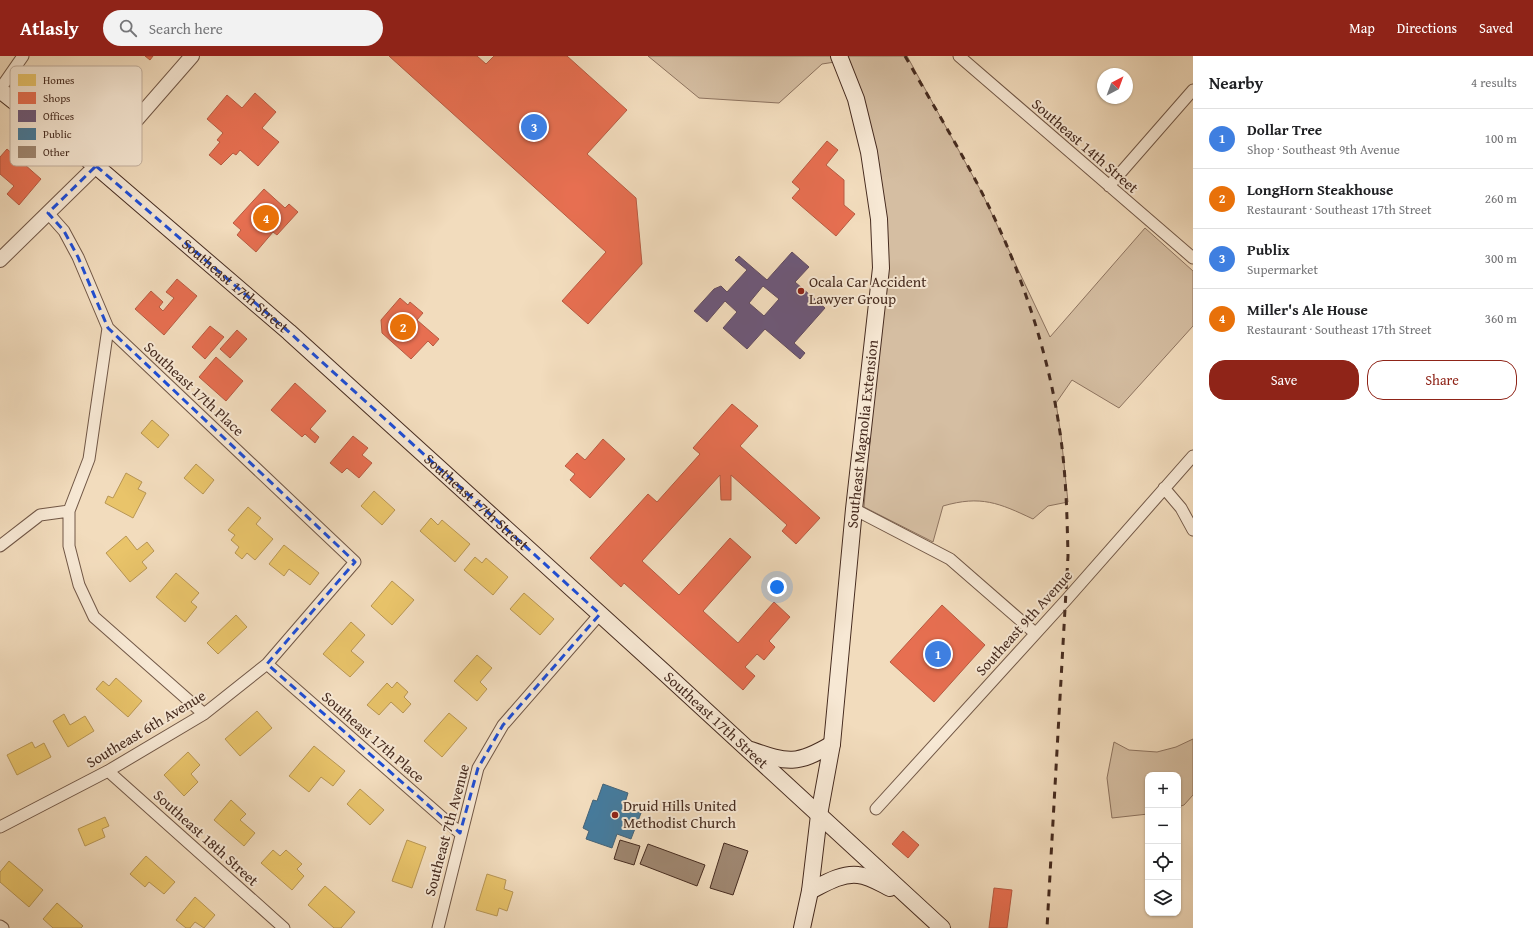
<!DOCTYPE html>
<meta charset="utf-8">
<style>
:root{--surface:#fff;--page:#f2f2f2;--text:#202124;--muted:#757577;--line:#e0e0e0;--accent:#8f2418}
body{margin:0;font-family:"Gentium Book Plus",serif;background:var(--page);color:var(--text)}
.controls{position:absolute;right:12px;bottom:12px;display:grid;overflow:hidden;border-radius:8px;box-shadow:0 1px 3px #0004}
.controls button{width:36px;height:36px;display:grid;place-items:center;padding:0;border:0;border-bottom:1px solid var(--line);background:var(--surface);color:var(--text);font:20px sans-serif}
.compass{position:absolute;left:1097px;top:12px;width:36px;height:36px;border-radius:50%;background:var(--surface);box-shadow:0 1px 3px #0004;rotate:41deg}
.you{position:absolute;left:777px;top:531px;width:14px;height:14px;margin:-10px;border:3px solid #fff;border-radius:50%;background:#1a73e8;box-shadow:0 0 0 6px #1a73e833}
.badge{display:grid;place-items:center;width:26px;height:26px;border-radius:50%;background:var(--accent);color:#fff;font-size:13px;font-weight:700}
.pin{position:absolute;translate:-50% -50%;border:2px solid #fff;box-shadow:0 1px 4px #0006}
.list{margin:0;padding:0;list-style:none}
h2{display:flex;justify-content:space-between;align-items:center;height:52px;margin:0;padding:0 16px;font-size:17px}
h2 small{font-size:13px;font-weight:400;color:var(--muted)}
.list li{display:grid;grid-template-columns:26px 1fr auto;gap:12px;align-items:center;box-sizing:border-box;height:60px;padding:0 16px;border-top:1px solid var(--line)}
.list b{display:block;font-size:15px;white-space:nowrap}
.list p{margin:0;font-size:13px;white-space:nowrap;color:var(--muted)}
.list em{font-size:13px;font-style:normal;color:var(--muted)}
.actions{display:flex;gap:8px;padding:12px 16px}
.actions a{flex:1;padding:9px 0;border:1px solid var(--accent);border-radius:16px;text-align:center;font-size:14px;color:var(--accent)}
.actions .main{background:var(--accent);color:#fff}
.icon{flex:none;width:22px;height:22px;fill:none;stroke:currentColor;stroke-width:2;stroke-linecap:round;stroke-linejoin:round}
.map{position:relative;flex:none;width:1193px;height:872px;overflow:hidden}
header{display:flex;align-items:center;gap:24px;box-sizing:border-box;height:56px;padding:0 20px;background:var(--accent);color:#fff}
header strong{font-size:19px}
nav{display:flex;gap:22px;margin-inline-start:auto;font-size:14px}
.search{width:280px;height:36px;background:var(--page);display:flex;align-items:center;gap:10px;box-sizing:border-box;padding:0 14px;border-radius:22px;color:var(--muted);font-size:15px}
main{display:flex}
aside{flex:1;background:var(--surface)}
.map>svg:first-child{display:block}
</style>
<header>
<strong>Atlasly</strong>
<div class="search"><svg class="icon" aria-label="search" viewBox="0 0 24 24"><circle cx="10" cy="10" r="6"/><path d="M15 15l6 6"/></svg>Search here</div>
<nav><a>Map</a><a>Directions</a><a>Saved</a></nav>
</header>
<main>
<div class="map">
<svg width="1193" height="872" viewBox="0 0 1193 872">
<rect width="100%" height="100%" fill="#f2dcbd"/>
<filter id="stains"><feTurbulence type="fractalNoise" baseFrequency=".005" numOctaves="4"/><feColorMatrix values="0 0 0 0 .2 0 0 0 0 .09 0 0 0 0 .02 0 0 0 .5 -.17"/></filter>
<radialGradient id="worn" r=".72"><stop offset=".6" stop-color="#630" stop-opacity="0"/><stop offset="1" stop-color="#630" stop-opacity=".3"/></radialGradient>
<path fill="#d5bea2" stroke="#8e7460" d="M648,0H832L835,6L822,8L779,47L699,42Z
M846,0H907L981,135L1050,281L1145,172L1193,215V270L1119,352L1072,324L1056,347L1061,379L1068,446L1048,450L1033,463C999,447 981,439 943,450L933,486L864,451L870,372L887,211Z
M1193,683V739L1184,749L1178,751V719H1148V758L1112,762L1107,722L1114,686L1129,694L1157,696L1176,691Z"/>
<path fill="#e9c46a" stroke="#b89654" d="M152,364L169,379L158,392L141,377Z
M196,408L214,424L203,438L184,422Z
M126,417L142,426L138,433L146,437L133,462L105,447L108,440L113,442Z
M374,435L395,454L382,469L361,450Z
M248,451L261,462L256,468L273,483L255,504L247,497L242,503L235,497L239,491L231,484L235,479L228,474Z
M431,462L438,469L442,464L470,488L455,506L420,475Z
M126,480L137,494L147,486L154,495L142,506L147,512L130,526L106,497Z
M284,489L319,517L310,529L289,513L284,520L269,508Z
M475,501L482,507L486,502L508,521L493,539L464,514Z
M176,517L199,537L191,546L197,551L185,566L156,541Z
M392,525L414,544L392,569L371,550Z
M524,537L554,563L540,579L510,553Z
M236,559L247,571L218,598L207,587Z
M351,566L365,579L351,595L364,606L350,621L323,598Z
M477,599L492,612L480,626L487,633L477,645L454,625Z
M116,622L142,645L128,661L96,633L103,625L109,630Z
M397,626L408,636L404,641L411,648L403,657L391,646L379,659L367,649L387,627L392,632Z
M257,655L272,672L240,700L225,683Z
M449,657L467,672L442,701L424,685Z
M64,658L70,669L85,660L94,675L68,691L53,665Z
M32,686L35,692L44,687L51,701L17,719L7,699Z
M314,690L345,715L333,730L321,721L309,736L289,720Z
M188,696L200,709L191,718L198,726L184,740L164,719Z
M360,733L384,754L370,769L347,748Z
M231,744L246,758L240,764L255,777L244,790L214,764Z
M105,761L109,770L102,773L105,781L85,790L78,773Z
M407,784L426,791L412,832L392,825Z
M273,794L280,800L286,794L302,808L297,813L304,820L292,834L261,807Z
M146,800L175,826L164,838L149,826L145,831L130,818Z
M9,805L43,834L29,851L0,826V816Z
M487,818L506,824L504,833L513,836L507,855L499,852L497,860L476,854Z
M325,830L355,856L341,872H334L308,849Z
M195,841L215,859L204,872L195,866L190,872H186L176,864Z
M57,847L83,870L81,872H53L43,863Z"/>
<path fill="#e76f51" stroke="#b75b42" d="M145,0H153L150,4Z
M389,0H477L486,8L494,0H567L627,54L587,98L636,142L642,208L588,268L562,245L606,196Z
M255,37L276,56L262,72L279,86L258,110L240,94L236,99L233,97L221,109L209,99L220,86L217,84L223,77L207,63L227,39L242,52Z
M827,85L838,94L826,109L844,124V149L855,158L836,180L792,142L800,133L792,126Z
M7,93L41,123L19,149L7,138L14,130L0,118V101Z
M264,133L285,152L289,148L298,156L277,179L273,176L256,196L237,179L241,174L233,167Z
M177,223L197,240L164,279L135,253L151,235L163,246L159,251L163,255L174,242L166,236Z
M400,242L408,249L410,246L423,257L417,264L439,283L433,290L428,285L411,303L382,277L381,264Z
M210,270L224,281L205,303L192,291Z
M237,274L247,283L230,302L220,293Z
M216,301L243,325L226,345L199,321Z
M295,327L326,355L310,373L319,381L315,387L305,378L302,381L271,354Z
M732,348L758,370L740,390L820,462L796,488L782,475L787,469L731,419V444H721L720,419L642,505L679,539L730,482L751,501L703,555L738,587L774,546L790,561L769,585L775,591L764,604L757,598L745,611L755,620L743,634L624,527L621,531L590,502L648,438L657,446L700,398L693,392Z
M353,380L368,392L362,399L372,407L359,422L347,412L342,417L330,407Z
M603,383L625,403L590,442L570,424L575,418L565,410L577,397L585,404Z
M942,549L985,589L934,646L890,606Z
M903,775L919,789L908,802L892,788Z
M994,832L1012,834L1007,872H989Z"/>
<path fill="#6d597a" stroke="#614b5f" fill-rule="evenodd" d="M792,196L809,211L795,226L825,252L794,287L805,297L800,303L765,273L747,293L723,272L737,256L725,245L707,266L694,255L714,233L721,230L727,236L747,214L735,204L739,200L767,224ZM763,230L779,243L764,260L749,247Z"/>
<path fill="#457b9d" stroke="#456377" d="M603,728L628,737L624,750L641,757L631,783L617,778L612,792L586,783L589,775L583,772L593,744L597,745Z"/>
<path fill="#9f8771" stroke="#462b1f" d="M620,784L640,790L634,809L614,803Z
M724,787L748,795L733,839L710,832Z
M648,788L705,809L697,830L640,808Z"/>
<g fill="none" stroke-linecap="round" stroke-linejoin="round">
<defs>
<path id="minor" d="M959,0L1193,202
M0,33L23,0
M1109,130L1193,34
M1164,432L1181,452L1193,474
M854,453L950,503L1035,577
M69,455V490L79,529L94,561L204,658
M0,490L40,459L69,455L89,403L108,272
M267,608L460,777
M108,715L284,872
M876,753L1067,543L1193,400
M0,771L108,715L204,658L267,608L355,506L108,272L78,201L64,175L48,157
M0,870L3,872
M438,872L478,712L503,669L600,558"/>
<path id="tertiary" d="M0,204L96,110L192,0"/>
<g id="secondary">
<path id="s1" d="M0,34L96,110L289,276L666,618L942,872"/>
<path d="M751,694C788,707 797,709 832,688"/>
<path d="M810,835C824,828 841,817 858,819C869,820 880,827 890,832"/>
<path id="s2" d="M802,872L810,835L819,759L832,688L854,453L881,212L879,163L869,96L856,43L839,0"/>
</g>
</defs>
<use href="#minor" stroke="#715746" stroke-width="13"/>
<use href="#tertiary" stroke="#715746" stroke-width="16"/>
<use href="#secondary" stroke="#462b1f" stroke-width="18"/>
<use href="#minor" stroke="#f7e8d4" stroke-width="11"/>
<use href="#tertiary" stroke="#f7e8d4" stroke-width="14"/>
<use href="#secondary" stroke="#f7e8d4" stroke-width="16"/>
<path stroke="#462b1f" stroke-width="3" stroke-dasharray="7 7" stroke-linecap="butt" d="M905,0C945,70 989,140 1017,215C1036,265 1051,317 1059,370C1066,413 1067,457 1068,500L1047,872"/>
</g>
<path fill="none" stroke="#1d4ed8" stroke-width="3" stroke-dasharray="8 5" stroke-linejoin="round" d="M96,110L289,276L600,558L503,669L478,712L460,777L267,608L355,506L108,272L78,201L64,175L48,157Z"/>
<g fill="#8f2418" stroke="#f7e8d4" stroke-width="1.5">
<circle cx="801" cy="235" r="4"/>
<circle cx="615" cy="759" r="4"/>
</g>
<g text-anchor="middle" stroke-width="4" stroke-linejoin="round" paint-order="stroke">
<g font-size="15" fill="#462b1f" stroke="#f7e8d4">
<text transform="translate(1085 90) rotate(41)" y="5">Southeast 14th Street</text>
<text dy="5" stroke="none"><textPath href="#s1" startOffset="306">Southeast 17th Street</textPath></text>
<text transform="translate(194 333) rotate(43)" y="5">Southeast 17th Place</text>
<text dy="5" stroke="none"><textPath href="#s2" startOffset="498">Southeast Magnolia Extension</textPath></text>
<text dy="5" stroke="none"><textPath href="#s1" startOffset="630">Southeast 17th Street</textPath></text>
<text transform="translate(1024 567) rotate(-48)" y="5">Southeast 9th Avenue</text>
<text dy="5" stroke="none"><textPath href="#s1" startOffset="954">Southeast 17th Street</textPath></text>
<text transform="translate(146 673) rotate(-31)" y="5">Southeast 6th Avenue</text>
<text transform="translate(373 681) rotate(41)" y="5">Southeast 17th Place</text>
<text transform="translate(447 774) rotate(-75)" y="5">Southeast 7th Avenue</text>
<text transform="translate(206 782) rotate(42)" y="5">Southeast 18th Street</text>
</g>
<g font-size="15" fill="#462b1f" stroke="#f7e8d4" text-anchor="start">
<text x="809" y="231">Ocala Car Accident<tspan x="809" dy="17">Lawyer Group</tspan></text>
<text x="623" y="755">Druid Hills United<tspan x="623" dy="17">Methodist Church</tspan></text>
</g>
</g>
<rect x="10" y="10" width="132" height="100" rx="6" fill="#f7e8d4" stroke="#c2af9e" stroke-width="1"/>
<rect x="18" y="18" width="18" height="12" fill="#e9c46a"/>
<rect x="18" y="36" width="18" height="12" fill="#e76f51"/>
<rect x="18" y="54" width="18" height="12" fill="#6d597a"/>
<rect x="18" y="72" width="18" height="12" fill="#457b9d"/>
<rect x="18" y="90" width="18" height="12" fill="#9f8771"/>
<g font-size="11" fill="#462b1f">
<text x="43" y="28">Homes</text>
<text x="43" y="46">Shops</text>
<text x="43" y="64">Offices</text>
<text x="43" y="82">Public</text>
<text x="43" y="100">Other</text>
</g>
<rect width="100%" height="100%" filter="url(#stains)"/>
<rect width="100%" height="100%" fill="url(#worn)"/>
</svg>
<div class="controls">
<button>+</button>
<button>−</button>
<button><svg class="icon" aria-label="locate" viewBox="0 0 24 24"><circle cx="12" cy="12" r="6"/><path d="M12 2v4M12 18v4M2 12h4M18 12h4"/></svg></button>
<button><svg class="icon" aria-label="layers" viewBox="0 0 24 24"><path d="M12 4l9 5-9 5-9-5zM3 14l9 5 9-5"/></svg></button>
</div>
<svg class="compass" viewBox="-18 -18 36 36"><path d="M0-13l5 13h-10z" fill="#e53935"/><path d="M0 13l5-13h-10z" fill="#757577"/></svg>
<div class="you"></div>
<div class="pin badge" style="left:938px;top:598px;background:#3f7fe0">1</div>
<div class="pin badge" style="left:403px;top:271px;background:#e8710a">2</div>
<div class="pin badge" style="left:534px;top:71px;background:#3f7fe0">3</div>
<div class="pin badge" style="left:266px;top:162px;background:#e8710a">4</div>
</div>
<aside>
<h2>Nearby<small>4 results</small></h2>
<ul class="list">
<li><span class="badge" style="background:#3f7fe0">1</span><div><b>Dollar Tree</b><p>Shop · Southeast 9th Avenue</p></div><em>100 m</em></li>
<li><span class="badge" style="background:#e8710a">2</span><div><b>LongHorn Steakhouse</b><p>Restaurant · Southeast 17th Street</p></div><em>260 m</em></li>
<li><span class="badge" style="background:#3f7fe0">3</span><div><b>Publix</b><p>Supermarket</p></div><em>300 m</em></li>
<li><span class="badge" style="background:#e8710a">4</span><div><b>Miller's Ale House</b><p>Restaurant · Southeast 17th Street</p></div><em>360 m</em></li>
</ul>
<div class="actions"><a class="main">Save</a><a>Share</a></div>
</aside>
</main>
